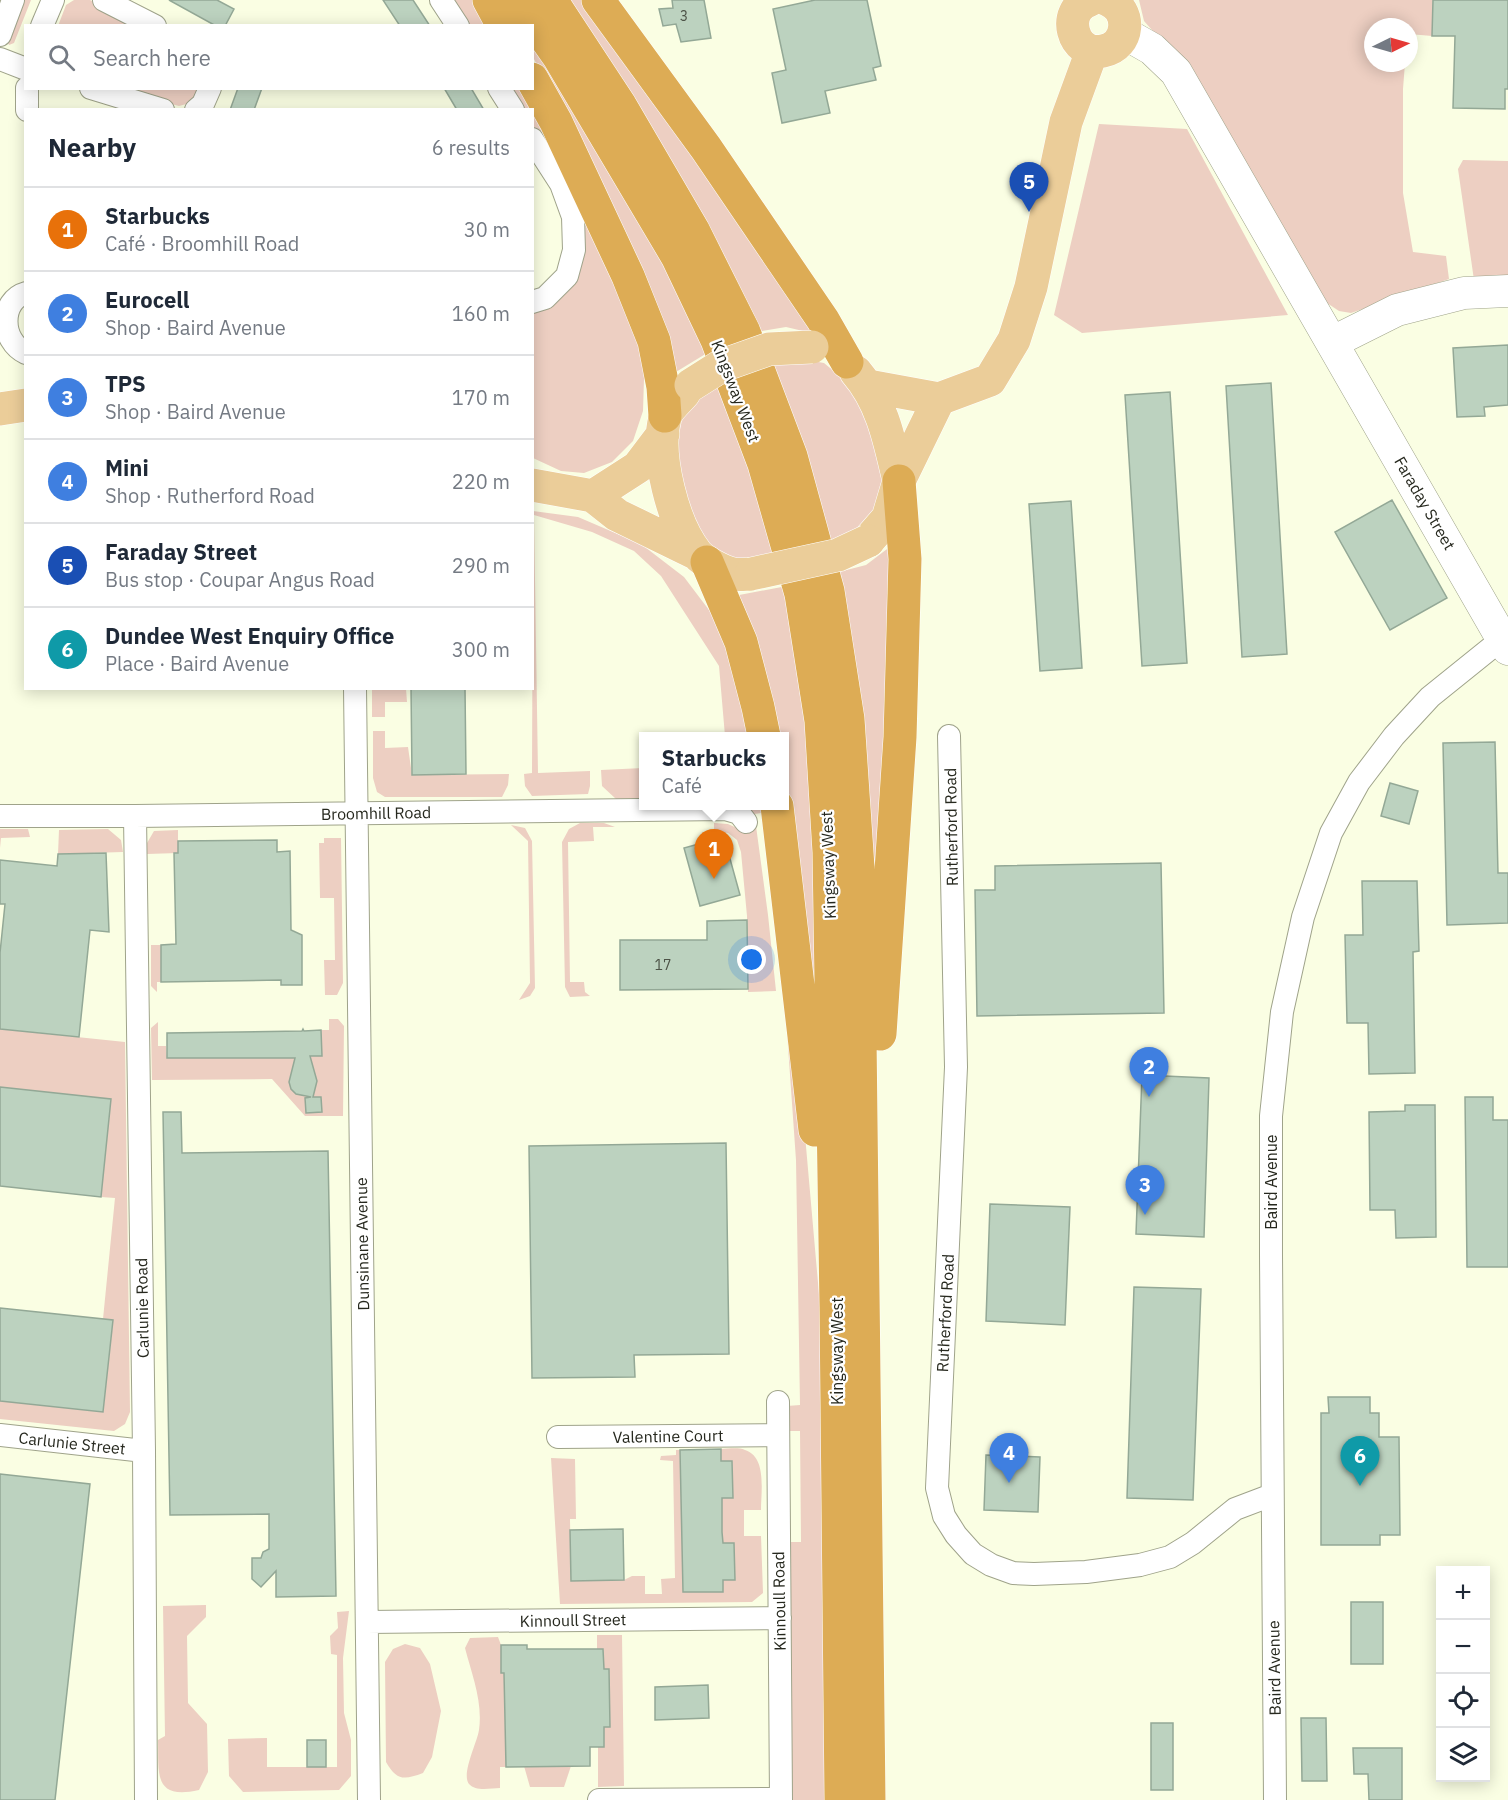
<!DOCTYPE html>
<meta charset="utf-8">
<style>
:root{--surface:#fff;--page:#f6f6f7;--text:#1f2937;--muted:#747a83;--line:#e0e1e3;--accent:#0b8043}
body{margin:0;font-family:"IBM Plex Sans",sans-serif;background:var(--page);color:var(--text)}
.controls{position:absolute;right:18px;bottom:18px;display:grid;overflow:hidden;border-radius:0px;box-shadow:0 3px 15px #0003}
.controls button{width:54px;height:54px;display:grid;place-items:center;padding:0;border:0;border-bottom:2px solid var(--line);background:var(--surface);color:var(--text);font:30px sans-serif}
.compass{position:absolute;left:1364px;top:18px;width:54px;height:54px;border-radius:50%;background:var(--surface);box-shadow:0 3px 15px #0003;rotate:85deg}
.you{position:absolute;left:752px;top:960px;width:21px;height:21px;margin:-15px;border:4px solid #fff;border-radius:50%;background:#1a73e8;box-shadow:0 0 0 9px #1a73e833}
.badge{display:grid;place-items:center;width:39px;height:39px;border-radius:50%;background:var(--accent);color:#fff;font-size:20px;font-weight:700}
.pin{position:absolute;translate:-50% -50px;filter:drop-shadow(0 2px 3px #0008)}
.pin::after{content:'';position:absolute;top:32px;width:21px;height:18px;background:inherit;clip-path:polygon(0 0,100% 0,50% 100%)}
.popup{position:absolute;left:639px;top:732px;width:150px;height:78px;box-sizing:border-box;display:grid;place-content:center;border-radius:0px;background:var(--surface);filter:drop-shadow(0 2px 4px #0005);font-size:20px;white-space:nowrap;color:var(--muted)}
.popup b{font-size:22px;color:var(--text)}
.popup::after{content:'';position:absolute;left:50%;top:100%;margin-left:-12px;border:12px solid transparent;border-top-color:var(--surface)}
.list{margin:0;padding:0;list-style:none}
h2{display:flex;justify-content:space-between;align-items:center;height:78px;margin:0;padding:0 24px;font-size:26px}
h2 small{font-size:20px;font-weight:400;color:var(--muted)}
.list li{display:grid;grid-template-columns:39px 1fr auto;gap:18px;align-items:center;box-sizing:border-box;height:84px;padding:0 24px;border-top:2px solid var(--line)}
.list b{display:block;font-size:22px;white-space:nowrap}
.list p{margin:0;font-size:20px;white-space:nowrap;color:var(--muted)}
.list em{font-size:20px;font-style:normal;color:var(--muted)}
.icon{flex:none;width:33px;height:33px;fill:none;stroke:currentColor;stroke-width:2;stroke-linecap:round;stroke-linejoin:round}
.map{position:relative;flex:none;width:1508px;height:1800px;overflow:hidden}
.search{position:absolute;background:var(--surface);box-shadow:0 3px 15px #0003;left:24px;top:24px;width:510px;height:66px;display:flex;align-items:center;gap:15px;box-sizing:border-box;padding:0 21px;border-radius:0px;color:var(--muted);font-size:22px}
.panel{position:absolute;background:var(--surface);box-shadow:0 3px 15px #0003;left:24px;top:108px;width:510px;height:582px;border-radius:0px}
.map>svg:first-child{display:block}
</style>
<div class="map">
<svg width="1508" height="1800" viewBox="0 0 1508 1800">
<rect width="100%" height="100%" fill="#fafee3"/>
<path fill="#edcfc2" d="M22,0H31L14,43L9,45L7,40Z
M74,0H90L140,25L58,26L66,5Z
M450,0H473L488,25H467Z
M562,0H585L820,335L786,327L756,332Z
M1139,0H1433L1432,36L1409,34V27H1373V63H1405L1403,89V193L1413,252L1446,256L1449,279L1351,313L1339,311L1327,303L1199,83L1144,21Z
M532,42L602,148L712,350L671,375L609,210L533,57Z
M116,89H202L190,103L179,106Z
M508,89H525L567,161L652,375L644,379L643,411L633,441L612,462L584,473L561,471L533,458V312L573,280L569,180L533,125L532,110L522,109Z
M1099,124L1187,129L1288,315L1082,333L1054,315Z
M1463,160L1508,161V278L1474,280L1458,169Z
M795,358L824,363L853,387L873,429L885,483L877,517L853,535L827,543L770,362Z
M723,381L779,555L732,562L707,547L689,520L675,464L676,426L694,397Z
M533,511L578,517L641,544L684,577L709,610L718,611L756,736H725L719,666L661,576L634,551L592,532L534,515L538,773L590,771V786L588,794L532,796L525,786L524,774L532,773Z
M895,543L880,916L835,573L866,565Z
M787,586L812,722L821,853L814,1026L785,797L784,736H773L734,596Z
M372,689H406L407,702H385V717H372Z
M373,731H385V748L408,747L412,775L509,774L508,785L502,797H385L377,792L373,778Z
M643,768V799H616L602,786L601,770Z
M741,806H768L791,976L827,1385L831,1800H791L789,1542H801L800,1431H788L787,1406L800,1405L796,1160L783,975L761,813L749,815Z
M580,823H604L615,827H593L594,841L568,842L570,982H584L585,992L590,996L570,997L565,987L562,842L569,829Z
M714,823L728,824L739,829L756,826L768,915L776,991L748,992L747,916L741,852L737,840L728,833L714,830Z
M511,825L525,828L532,841L535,988L530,996L519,1000L530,983L528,841Z
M0,829H28L30,837L1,838L0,848Z
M108,829L121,840L123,852L58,854L59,830Z
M178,830V853L147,854V843L154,831Z
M324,838H341L343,983L337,995H325L324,960H335L334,898H320L319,843H324Z
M151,945H161V982H157V992L151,986Z
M329,1019H338L344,1026L343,1116H305L272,1079L152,1080L151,1028L158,1022V1046H166L167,1058L321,1056V1030H329Z
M0,1029L125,1042L130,1412L125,1424L114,1431L0,1419V1401L103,1412L113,1321L103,1319L115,1198L101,1197L111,1099L0,1087Z
M721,1449C728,1449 738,1447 745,1450C767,1457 761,1491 761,1510H744V1536H761L763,1593L752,1602L560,1604L551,1458L575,1459L576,1519H570L571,1581L624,1580L632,1576H645V1594H662L661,1579L675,1578L673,1461L660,1460L661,1456L676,1455V1450H680L682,1511L722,1498H733L732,1461H721Z
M206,1605V1617L187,1636L188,1703L207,1724L208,1772L199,1790C153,1800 159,1774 158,1740L165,1736L163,1606Z
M349,1611L343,1658L344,1713L351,1740V1776L339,1790L243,1792L229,1776L228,1739L267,1738V1767H337V1655L331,1654L330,1636L338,1628L337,1612Z
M597,1635H622L624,1786L598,1787V1747H604V1727L610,1726L609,1669H604L603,1649H597Z
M498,1637L501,1645V1672L504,1673L506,1767H500V1788C491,1788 476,1792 469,1784C461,1774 477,1743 479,1730C483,1702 472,1675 465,1648L470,1638Z
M405,1644L420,1648L430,1664L441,1711L432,1757L423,1773C404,1780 397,1781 386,1762L385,1662L393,1649Z
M524,1766H571L564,1787H530Z"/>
<path fill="#bcd2bf" stroke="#93a896" stroke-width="1.5" d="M169,0H217L234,9L225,26H216Z
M383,0H413L430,26H400Z
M672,0H704L711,38L681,42L676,24L663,26L659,9L673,8Z
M815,0H867L881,66L873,68L876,80L825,91L830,113L782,123L772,73L786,70L773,9Z
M1433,0H1508V89H1505V109L1453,108L1455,36H1432Z
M238,88H262L254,110H230Z
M444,88H471L484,110H457Z
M1508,345V405L1484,407L1485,416L1457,417L1453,348Z
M1271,383L1287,654L1242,657L1226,386Z
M1170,392L1187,663L1142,666L1125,395Z
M1392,500L1447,598L1390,630L1335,532Z
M1071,501L1082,668L1040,671L1029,504Z
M411,688H465L466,774L412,775Z
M1495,742L1498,873H1508V923L1447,925L1443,743Z
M1390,783L1418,791L1409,824L1381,816Z
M724,837L740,895L700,906L684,848Z
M277,840V852L290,851L291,930L302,935V985H281V980L161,982V945L176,944L174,853H178V841Z
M106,853L109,932L90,930L79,1037L0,1029V953L5,904H0V860L57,866L58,854Z
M1161,863L1164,1013L977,1016L975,890H995V866Z
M1362,881H1417L1419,951L1413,952L1415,1073L1369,1074L1368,1023H1347L1345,935H1363Z
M747,920L748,989L620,990V940H707V921Z
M303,1029L304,1031L321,1030L322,1056H310L317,1081L313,1097H321L322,1112L306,1113L305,1098L311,1097L296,1094L291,1089L289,1082L295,1058H167V1033L302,1031Z
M1142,1075L1209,1078L1204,1237L1136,1234Z
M0,1087L111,1099L101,1197L0,1186Z
M1465,1097H1493V1120H1508V1267H1467Z
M1405,1105H1435L1436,1237L1396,1238L1395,1210H1370L1369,1112L1405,1111Z
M163,1112H181L182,1153L328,1151L336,1596L276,1597V1571L261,1587L252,1579V1558H261L263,1552L269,1549V1514L170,1515Z
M726,1143L729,1354L634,1355L635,1377L532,1378L529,1146Z
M990,1204L1070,1207L1065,1325L986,1321Z
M1134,1287L1201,1289L1193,1500L1127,1498Z
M0,1308L113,1320L103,1412L0,1401Z
M1328,1397H1370V1413H1379V1437H1399L1400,1535H1380V1545H1321V1413H1329Z
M721,1449V1461H732L733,1498H722V1532L723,1543H734L735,1580H723V1592H683L680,1450Z
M986,1455L1040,1457L1038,1512L984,1510Z
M0,1474L90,1484L55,1800H0Z
M623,1529L624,1580L571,1581L570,1530Z
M1351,1602H1383V1664H1351Z
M501,1645H527V1649H603L604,1669H609L610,1727H604V1747H590V1766L506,1767L504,1673H501Z
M708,1685L709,1718L655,1720V1687Z
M1301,1718H1326L1327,1781H1302Z
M1151,1723H1173V1790H1151Z
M307,1740H326V1767H307Z
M1353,1748H1402V1800H1369L1368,1774H1354Z"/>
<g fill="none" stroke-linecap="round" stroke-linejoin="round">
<defs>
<path id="street" d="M104,0L155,26
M441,0L458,26
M42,26L53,0
M0,35L13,0
M0,59L26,69
M91,88L163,110
M499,88L513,110
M27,110V88
M196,110L203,104L210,88
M532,139L561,184L573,217L574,250L567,276L545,298L532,302
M26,293C0,300 0,341 26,353
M355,688L369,1800
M949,736L956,1067L937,1488L944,1516L956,1535L973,1554L991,1565L1013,1573L1034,1574L1086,1572L1140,1565L1170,1557L1193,1543L1235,1509L1272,1495
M0,816H135L725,809L739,813L746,822
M135,816L144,1451L146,1800
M778,1402L781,1800
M0,1435L144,1451
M558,1437L778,1435
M367,1622L780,1618
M599,1800L781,1799
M1275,1800L1271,1255V1116L1282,1012L1303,917L1331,833L1359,782L1394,736L1430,697L1502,639"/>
<path id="secondary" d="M1124,33L1152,49L1176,72L1508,649
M1333,342L1397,310L1464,293L1508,291"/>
<path id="primary" d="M1090,0C1060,10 1072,57 1103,51C1130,46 1132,10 1108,0
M856,372C883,403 890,443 899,481
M868,386L939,399L990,380L1014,340L1031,287L1066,122L1092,51
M684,393C678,400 667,409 665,418C655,455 673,524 697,554C703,561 723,572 733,574C739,575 746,574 751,574
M0,409L26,405
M532,485L593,496L617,515L697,554
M593,496L638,467L663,434
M868,541L888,518L899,481L939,399"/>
<path id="highway" d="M489,0L503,26
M519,0L559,57L677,256L717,340L764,464L801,594L821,721L829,852L836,1307L841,1800
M551,0L620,105L693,230L744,332L791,456L828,591L848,719L858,867L869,1800
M598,0L706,148L823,320L847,362
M532,79L556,122L628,276L654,341L663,387L665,416
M707,562L741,642L758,707L764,736
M777,806L815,1130
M880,1034L900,737L905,559L899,481"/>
</defs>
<use href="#street" stroke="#9fa38a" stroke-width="24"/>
<use href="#secondary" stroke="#9fa38a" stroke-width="33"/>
<use href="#primary" stroke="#fff" stroke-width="34"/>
<use href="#highway" stroke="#fff" stroke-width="34"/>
<use href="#street" stroke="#fff" stroke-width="22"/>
<use href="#secondary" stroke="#fff" stroke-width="32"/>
<use href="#primary" stroke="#ebcd99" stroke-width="33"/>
<use href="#highway" stroke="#ddac55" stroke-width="33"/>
<defs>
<path id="primary-bridge" d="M691,385L721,366L769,349L812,347
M751,574L838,555L868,541"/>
</defs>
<use href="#primary-bridge" stroke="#fff" stroke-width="34" stroke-linecap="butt"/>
<use href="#primary-bridge" stroke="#ebcd99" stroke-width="33"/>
</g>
<g text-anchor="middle" stroke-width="4.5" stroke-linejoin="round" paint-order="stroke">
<g font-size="14" fill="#4c5246">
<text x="684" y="21">3</text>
<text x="663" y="970">17</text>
</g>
<g font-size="16" fill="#26281e" stroke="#fff">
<text transform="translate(736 391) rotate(69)" y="6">Kingsway West</text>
<text transform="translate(1425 503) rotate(60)" y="6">Faraday Street</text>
<text transform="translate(376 813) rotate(-1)" y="6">Broomhill Road</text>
<text transform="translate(951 827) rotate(-91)" y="6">Rutherford Road</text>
<text transform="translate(828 865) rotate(-92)" y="6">Kingsway West</text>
<text transform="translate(1271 1182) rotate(-90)" y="6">Baird Avenue</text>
<text transform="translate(362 1244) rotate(-91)" y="6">Dunsinane Avenue</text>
<text transform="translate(142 1308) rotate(-91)" y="6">Carlunie Road</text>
<text transform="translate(945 1313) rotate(-87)" y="6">Rutherford Road</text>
<text transform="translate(837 1351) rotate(-90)" y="6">Kingsway West</text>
<text transform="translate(668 1436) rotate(-1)" y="6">Valentine Court</text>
<text transform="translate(72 1443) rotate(6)" y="6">Carlunie Street</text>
<text transform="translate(779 1601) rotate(-91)" y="6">Kinnoull Road</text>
<text transform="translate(573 1620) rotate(-1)" y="6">Kinnoull Street</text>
<text transform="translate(1274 1668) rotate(-91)" y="6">Baird Avenue</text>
</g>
</g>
</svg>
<div class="controls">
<button>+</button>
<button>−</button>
<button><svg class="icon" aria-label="locate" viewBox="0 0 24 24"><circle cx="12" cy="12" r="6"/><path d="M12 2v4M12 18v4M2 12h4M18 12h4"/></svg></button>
<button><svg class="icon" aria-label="layers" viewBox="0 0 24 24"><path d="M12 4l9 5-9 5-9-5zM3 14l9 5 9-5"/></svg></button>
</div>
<svg class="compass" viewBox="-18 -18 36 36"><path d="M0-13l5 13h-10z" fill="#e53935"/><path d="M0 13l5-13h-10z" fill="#747a83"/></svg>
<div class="you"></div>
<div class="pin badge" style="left:714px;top:879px;background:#e8710a">1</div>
<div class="popup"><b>Starbucks</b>Café</div>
<div class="pin badge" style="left:1149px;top:1097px;background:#3f7fe0">2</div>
<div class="pin badge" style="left:1145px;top:1215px;background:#3f7fe0">3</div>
<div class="pin badge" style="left:1009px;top:1483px;background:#3f7fe0">4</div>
<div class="pin badge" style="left:1029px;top:212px;background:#1a4fb4">5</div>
<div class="pin badge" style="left:1360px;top:1486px;background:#0f9aa8">6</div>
<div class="search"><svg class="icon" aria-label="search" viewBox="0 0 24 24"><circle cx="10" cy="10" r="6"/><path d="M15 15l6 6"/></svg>Search here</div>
<section class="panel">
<h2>Nearby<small>6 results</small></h2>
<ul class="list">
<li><span class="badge" style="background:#e8710a">1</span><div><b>Starbucks</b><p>Café · Broomhill Road</p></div><em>30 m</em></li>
<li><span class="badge" style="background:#3f7fe0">2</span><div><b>Eurocell</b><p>Shop · Baird Avenue</p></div><em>160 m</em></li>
<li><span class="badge" style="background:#3f7fe0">3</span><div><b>TPS</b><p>Shop · Baird Avenue</p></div><em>170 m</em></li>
<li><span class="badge" style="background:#3f7fe0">4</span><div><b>Mini</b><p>Shop · Rutherford Road</p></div><em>220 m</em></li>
<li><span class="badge" style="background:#1a4fb4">5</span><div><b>Faraday Street</b><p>Bus stop · Coupar Angus Road</p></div><em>290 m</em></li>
<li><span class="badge" style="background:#0f9aa8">6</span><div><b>Dundee West Enquiry Office</b><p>Place · Baird Avenue</p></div><em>300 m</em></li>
</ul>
</section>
</div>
